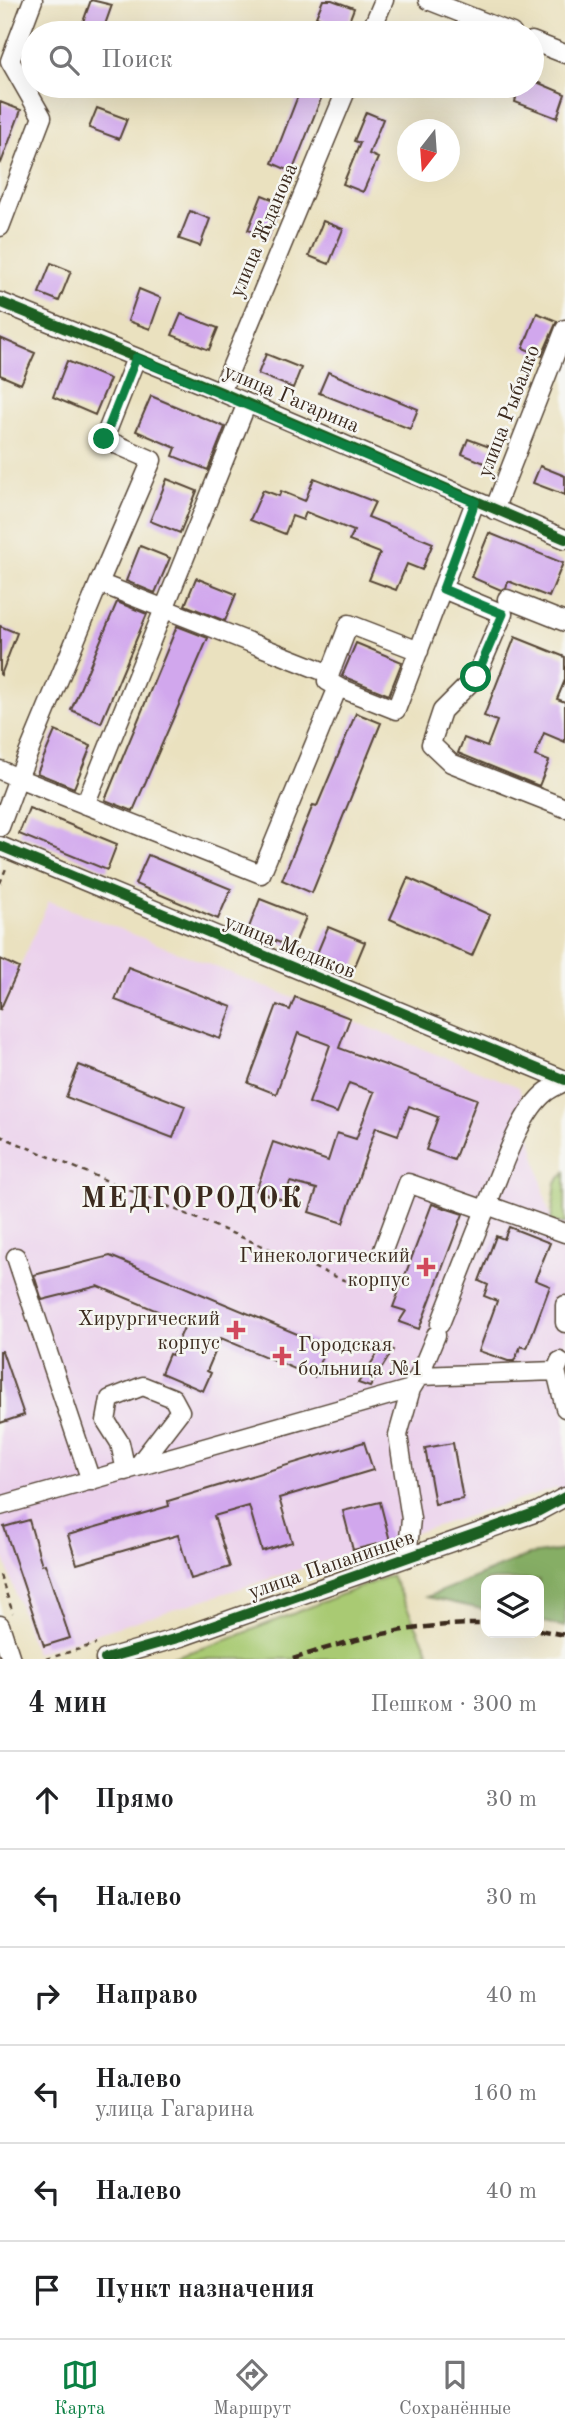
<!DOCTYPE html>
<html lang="ru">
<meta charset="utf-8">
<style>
:root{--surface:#fff;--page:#f2f2f2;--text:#202124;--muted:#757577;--line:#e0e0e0;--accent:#0b8043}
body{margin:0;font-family:"Old Standard TT",serif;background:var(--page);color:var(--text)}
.controls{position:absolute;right:21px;bottom:21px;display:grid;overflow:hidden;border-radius:14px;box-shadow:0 7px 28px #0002}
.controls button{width:63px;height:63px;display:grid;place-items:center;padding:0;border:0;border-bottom:2px solid var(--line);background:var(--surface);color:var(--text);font:35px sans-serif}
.compass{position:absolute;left:397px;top:119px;width:63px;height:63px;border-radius:50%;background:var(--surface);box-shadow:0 7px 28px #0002;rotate:197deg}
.stop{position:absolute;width:21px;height:21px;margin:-16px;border:5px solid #0b8043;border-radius:50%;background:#fff}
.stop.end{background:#0b8043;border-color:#fff;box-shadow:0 2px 7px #0008}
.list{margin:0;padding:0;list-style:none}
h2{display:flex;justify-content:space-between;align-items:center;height:91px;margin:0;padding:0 28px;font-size:30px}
h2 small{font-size:23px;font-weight:400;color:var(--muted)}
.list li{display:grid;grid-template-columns:46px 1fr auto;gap:21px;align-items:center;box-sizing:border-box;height:98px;padding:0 28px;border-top:2px solid var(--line)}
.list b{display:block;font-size:26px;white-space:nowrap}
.list p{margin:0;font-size:23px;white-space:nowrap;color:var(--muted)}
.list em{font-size:23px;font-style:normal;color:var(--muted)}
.icon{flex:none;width:38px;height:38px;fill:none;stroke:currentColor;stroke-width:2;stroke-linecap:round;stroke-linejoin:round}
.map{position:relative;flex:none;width:565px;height:1659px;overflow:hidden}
.search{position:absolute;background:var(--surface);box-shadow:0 7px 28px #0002;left:21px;right:21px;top:21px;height:77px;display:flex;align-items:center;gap:18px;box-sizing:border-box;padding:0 24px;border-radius:38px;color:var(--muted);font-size:26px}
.sheet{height:679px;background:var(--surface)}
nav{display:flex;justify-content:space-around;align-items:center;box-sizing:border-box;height:98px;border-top:2px solid var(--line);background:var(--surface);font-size:19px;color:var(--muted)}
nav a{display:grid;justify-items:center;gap:4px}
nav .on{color:var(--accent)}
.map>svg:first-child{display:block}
</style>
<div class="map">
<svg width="565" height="1659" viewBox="0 0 565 1659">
<rect width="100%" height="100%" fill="#f6f6f2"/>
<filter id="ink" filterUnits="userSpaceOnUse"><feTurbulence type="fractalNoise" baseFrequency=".0143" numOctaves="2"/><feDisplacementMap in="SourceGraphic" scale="14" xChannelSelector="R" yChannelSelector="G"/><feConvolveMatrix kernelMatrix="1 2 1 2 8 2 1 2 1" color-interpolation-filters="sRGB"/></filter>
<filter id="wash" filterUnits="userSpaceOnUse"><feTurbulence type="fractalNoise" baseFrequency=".00686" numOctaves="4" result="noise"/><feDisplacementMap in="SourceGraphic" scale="28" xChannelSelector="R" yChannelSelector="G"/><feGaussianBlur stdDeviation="1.57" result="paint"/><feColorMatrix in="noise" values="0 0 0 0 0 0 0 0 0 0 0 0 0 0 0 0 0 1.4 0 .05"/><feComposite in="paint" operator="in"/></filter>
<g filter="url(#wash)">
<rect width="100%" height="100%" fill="#eae1bf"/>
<path fill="#ebd1ec" d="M49,901L519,1087L551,1221L565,1224V1493L557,1488L35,1653L0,1546V1012Z"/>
<path fill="#a9ca73" stroke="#727a48" stroke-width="2" d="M565,1172V1224L551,1222L556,1183Z
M391,1575L429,1652L409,1659H167L219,1643Z"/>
<path fill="#86ae65" stroke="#606c42" stroke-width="2" d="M565,1550V1627L539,1621V1580H486V1610L427,1597L529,1555Z"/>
<g id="blocks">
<path fill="#d1a7ed" d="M91,0L112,5L102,33H79Z
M323,0H332L354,8L346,29L316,17Z
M532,80L565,94L557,118L515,102L516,98L487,86H532Z
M301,88L322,96L292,172L272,163Z
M0,102L21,110L1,163L0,162Z
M97,108L127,119L119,139L89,128Z
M366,112L383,119L369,154L378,158L363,192L343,184L360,143L354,141Z
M262,195L282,203L268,238L248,230Z
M190,211L210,219L200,246L179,239Z
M323,221L343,229L329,264L309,256Z
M51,263L71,271L59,301L39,293Z
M139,289L161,298L150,329L128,321Z
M537,313L557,321L542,356L523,348Z
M181,314L218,328L209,350L172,335Z
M0,338L35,353L21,384L0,375Z
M266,354L301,368L293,388L258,374Z
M67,361L110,379L95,415L53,397Z
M328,372L418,409L410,429L319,393Z
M151,396L225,427L208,470L173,456L176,448L136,431Z
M468,439L495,449L489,465L462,454Z
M540,466L565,476V495L533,483Z
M314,478L375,502L368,517L433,543L422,570L407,564L396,590L369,580L380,553L349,541L354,531L306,512L303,520L292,516L285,534L250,520L263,490L279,496L281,491L305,501Z
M167,479L197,491L180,533L150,521Z
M489,533L563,563L549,597L508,581L506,588L501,590L471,577Z
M140,546L170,558L155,593L126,581Z
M196,578L236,594L225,621L185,605Z
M117,602L147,614L101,723L71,710Z
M0,626L17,633L1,675L0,674Z
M177,626L208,638L133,811L105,800Z
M515,637L565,657V680L557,699L565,702V742L544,733L535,756L549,761L539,786L458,753L464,738L487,747L497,721L484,716Z
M356,643L402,662L389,695L342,676Z
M356,713L381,723L312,893L282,880L313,805L317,806Z
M55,731L91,746L74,788L37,773Z
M29,808L117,844L107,870L19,834Z
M148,855L231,889L218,919L135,884Z
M408,878L490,915L472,956L390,919Z
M260,899L306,917L293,948L248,930Z
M328,927L365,942L352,973L315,958Z
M0,959L19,968L0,1010Z
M128,967L232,1007L220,1039L115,1000Z
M295,997L350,1018L339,1048L477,1099L454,1160L426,1150L438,1117L409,1106L398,1135L376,1127L343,1223L309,1212L317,1189L290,1182L284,1200L256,1191L273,1142L328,1161L337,1133L356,1139L374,1092L349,1083L337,1113L309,1103L330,1045L298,1033L276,1094L248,1083L277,1005L290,1010Z
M79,1065L185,1106L173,1138L66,1097Z
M432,1204L463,1214L419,1329L399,1322L406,1311L393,1307Z
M509,1227L550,1243L535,1280L550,1286L527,1348L521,1346L514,1361H508L479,1351L497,1301L484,1296L488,1285L479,1281L496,1236L504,1239Z
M110,1256L326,1346L314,1377L221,1338L207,1371L211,1373L203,1391L161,1373L169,1354L172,1355L186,1323L98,1286L42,1300L34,1275Z
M384,1344L393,1350L370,1387L358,1383Z
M0,1351H2L24,1415L0,1423Z
M364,1442L373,1470L279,1498L292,1542L262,1551L249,1506L214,1516L230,1567L191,1579L178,1535L77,1564L68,1535L169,1506L168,1501Z
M453,1443L463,1499L435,1504L425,1448Z
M380,1502L390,1541L353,1550L343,1511Z
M29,1520L42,1565L45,1564L70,1638L44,1646L4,1527Z"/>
</g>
</g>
<g filter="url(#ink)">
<use href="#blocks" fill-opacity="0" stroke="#554536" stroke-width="2"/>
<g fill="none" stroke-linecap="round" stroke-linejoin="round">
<defs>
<path id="minor" d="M428,0L512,33
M370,33L384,0
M532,41L565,54
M10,61L33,0
M0,227L42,117L10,61
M0,302L221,392L565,539
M221,392L348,86
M494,510L565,329
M99,583L152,460L104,439L136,358
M443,589L503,614L476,677L442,711L431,744L451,763L565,808
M507,599L565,622
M338,687L396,710L475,502
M0,770L18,778L99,583L330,674
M85,805L247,403
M0,827L18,778L261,874L338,687L327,681L349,624L419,651
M0,846L565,1080
M565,1081C559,1085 551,1088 546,1092C519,1113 500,1174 487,1205L565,1233
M383,1250L408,1183L485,1210
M16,1257L91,1481
M565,1305V1323
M440,1324L487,1205
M560,1361L556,1371L565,1408
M419,1376L556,1371
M126,1471L120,1443L106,1421L110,1399L143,1386L173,1398L180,1411L137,1467
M0,1506L411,1389
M407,1557L411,1519L398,1435L411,1389L419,1376L436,1335
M0,1625L11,1659
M105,1659L181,1637L537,1512L565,1497"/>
</defs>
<use href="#minor" stroke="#554536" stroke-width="21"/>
<path stroke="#554536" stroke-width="2.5" stroke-dasharray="5 5" stroke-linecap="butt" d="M565,702V701
M0,883L7,866
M0,1136L346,1281
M0,1575L13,1613
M46,1659L96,1644"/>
<use href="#minor" stroke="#fff" stroke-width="18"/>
<path stroke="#3b2a1e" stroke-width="4.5" stroke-dasharray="10 5" stroke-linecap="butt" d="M539,1630L565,1635
M293,1659C357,1637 419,1623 486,1624"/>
<defs>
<path id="cycleway" d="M0,302L221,392L565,539
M0,846L565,1080
M105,1659L181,1637L537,1512L565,1497"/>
</defs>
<use href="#cycleway" stroke="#f6f6f2" stroke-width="15"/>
<use href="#cycleway" stroke="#1b5e20" stroke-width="10"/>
</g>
</g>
<g fill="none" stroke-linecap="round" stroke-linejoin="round" filter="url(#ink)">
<path stroke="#0b8043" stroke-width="9" d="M104,439L136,358L475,502L443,589L503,614L476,677"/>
</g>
<g fill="#d1495b" stroke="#f6f6f2" stroke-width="2.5">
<path d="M422.5 1256.5h7v7h7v7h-7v7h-7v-7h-7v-7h7z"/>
<path d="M232.5 1319.5h7v7h7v7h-7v7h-7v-7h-7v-7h7z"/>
<path d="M278.5 1345.5h7v7h7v7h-7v7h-7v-7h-7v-7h7z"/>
</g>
<g text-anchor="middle" stroke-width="5" stroke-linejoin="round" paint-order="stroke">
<g font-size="21" fill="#3b2a1e" stroke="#f6f6f2">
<text transform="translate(263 230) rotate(-67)" y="7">улица Жданова</text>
<text transform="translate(292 398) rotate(23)" y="7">улица Гагарина</text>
<text transform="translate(508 411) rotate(-69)" y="7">улица Рыбалко</text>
<text transform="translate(290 946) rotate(22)" y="7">улица Медиков</text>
<text transform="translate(331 1564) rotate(-19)" y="7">улица Папанинцев</text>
</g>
<g font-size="21" fill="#3b2a1e" stroke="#f6f6f2" text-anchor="end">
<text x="410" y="1262">Гинекологический<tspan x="410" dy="24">корпус</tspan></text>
<text x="220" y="1325">Хирургический<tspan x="220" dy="24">корпус</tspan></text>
<text x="298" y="1351" text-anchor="start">Городская<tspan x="298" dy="24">больница №1</tspan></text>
</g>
<g font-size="28" font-weight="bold" letter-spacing="2" fill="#3b2a1e" stroke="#f6f6f2">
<text x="192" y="1207">МЕДГОРОДОК</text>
</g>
</g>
</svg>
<div class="controls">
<button><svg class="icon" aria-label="layers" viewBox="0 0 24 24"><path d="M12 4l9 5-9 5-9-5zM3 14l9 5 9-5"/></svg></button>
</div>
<svg class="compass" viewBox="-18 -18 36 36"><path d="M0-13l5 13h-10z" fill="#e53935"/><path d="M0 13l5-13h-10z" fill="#757577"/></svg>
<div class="stop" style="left:476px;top:677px"></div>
<div class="stop end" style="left:104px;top:439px"></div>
<div class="search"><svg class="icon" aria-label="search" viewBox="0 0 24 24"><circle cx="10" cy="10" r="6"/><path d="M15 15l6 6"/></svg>Поиск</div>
</div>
<section class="sheet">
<h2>4 мин<small>Пешком · 300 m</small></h2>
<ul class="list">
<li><svg class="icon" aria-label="ahead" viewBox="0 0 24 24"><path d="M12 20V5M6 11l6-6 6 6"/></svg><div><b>Прямо</b></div><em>30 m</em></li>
<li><svg class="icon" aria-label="left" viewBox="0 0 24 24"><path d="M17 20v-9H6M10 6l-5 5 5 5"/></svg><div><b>Налево</b></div><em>30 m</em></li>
<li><svg class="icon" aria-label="right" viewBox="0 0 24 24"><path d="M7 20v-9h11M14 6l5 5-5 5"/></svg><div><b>Направо</b></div><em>40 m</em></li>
<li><svg class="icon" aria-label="left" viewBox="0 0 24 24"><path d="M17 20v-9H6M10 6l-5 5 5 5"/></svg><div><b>Налево</b><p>улица Гагарина</p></div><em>160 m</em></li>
<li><svg class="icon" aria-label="left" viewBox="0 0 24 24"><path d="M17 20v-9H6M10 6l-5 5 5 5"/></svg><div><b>Налево</b></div><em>40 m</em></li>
<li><svg class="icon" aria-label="arrive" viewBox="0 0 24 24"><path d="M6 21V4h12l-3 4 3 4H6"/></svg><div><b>Пункт назначения</b></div></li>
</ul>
</section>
<nav>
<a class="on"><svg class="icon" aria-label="map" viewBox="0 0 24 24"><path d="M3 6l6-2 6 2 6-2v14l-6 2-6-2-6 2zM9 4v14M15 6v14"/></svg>Карта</a>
<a><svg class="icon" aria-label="directions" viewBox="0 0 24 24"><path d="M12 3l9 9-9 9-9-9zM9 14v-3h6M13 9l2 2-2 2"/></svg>Маршрут</a>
<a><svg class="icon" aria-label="saved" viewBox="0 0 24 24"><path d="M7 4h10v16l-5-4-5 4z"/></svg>Сохранённые</a>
</nav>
